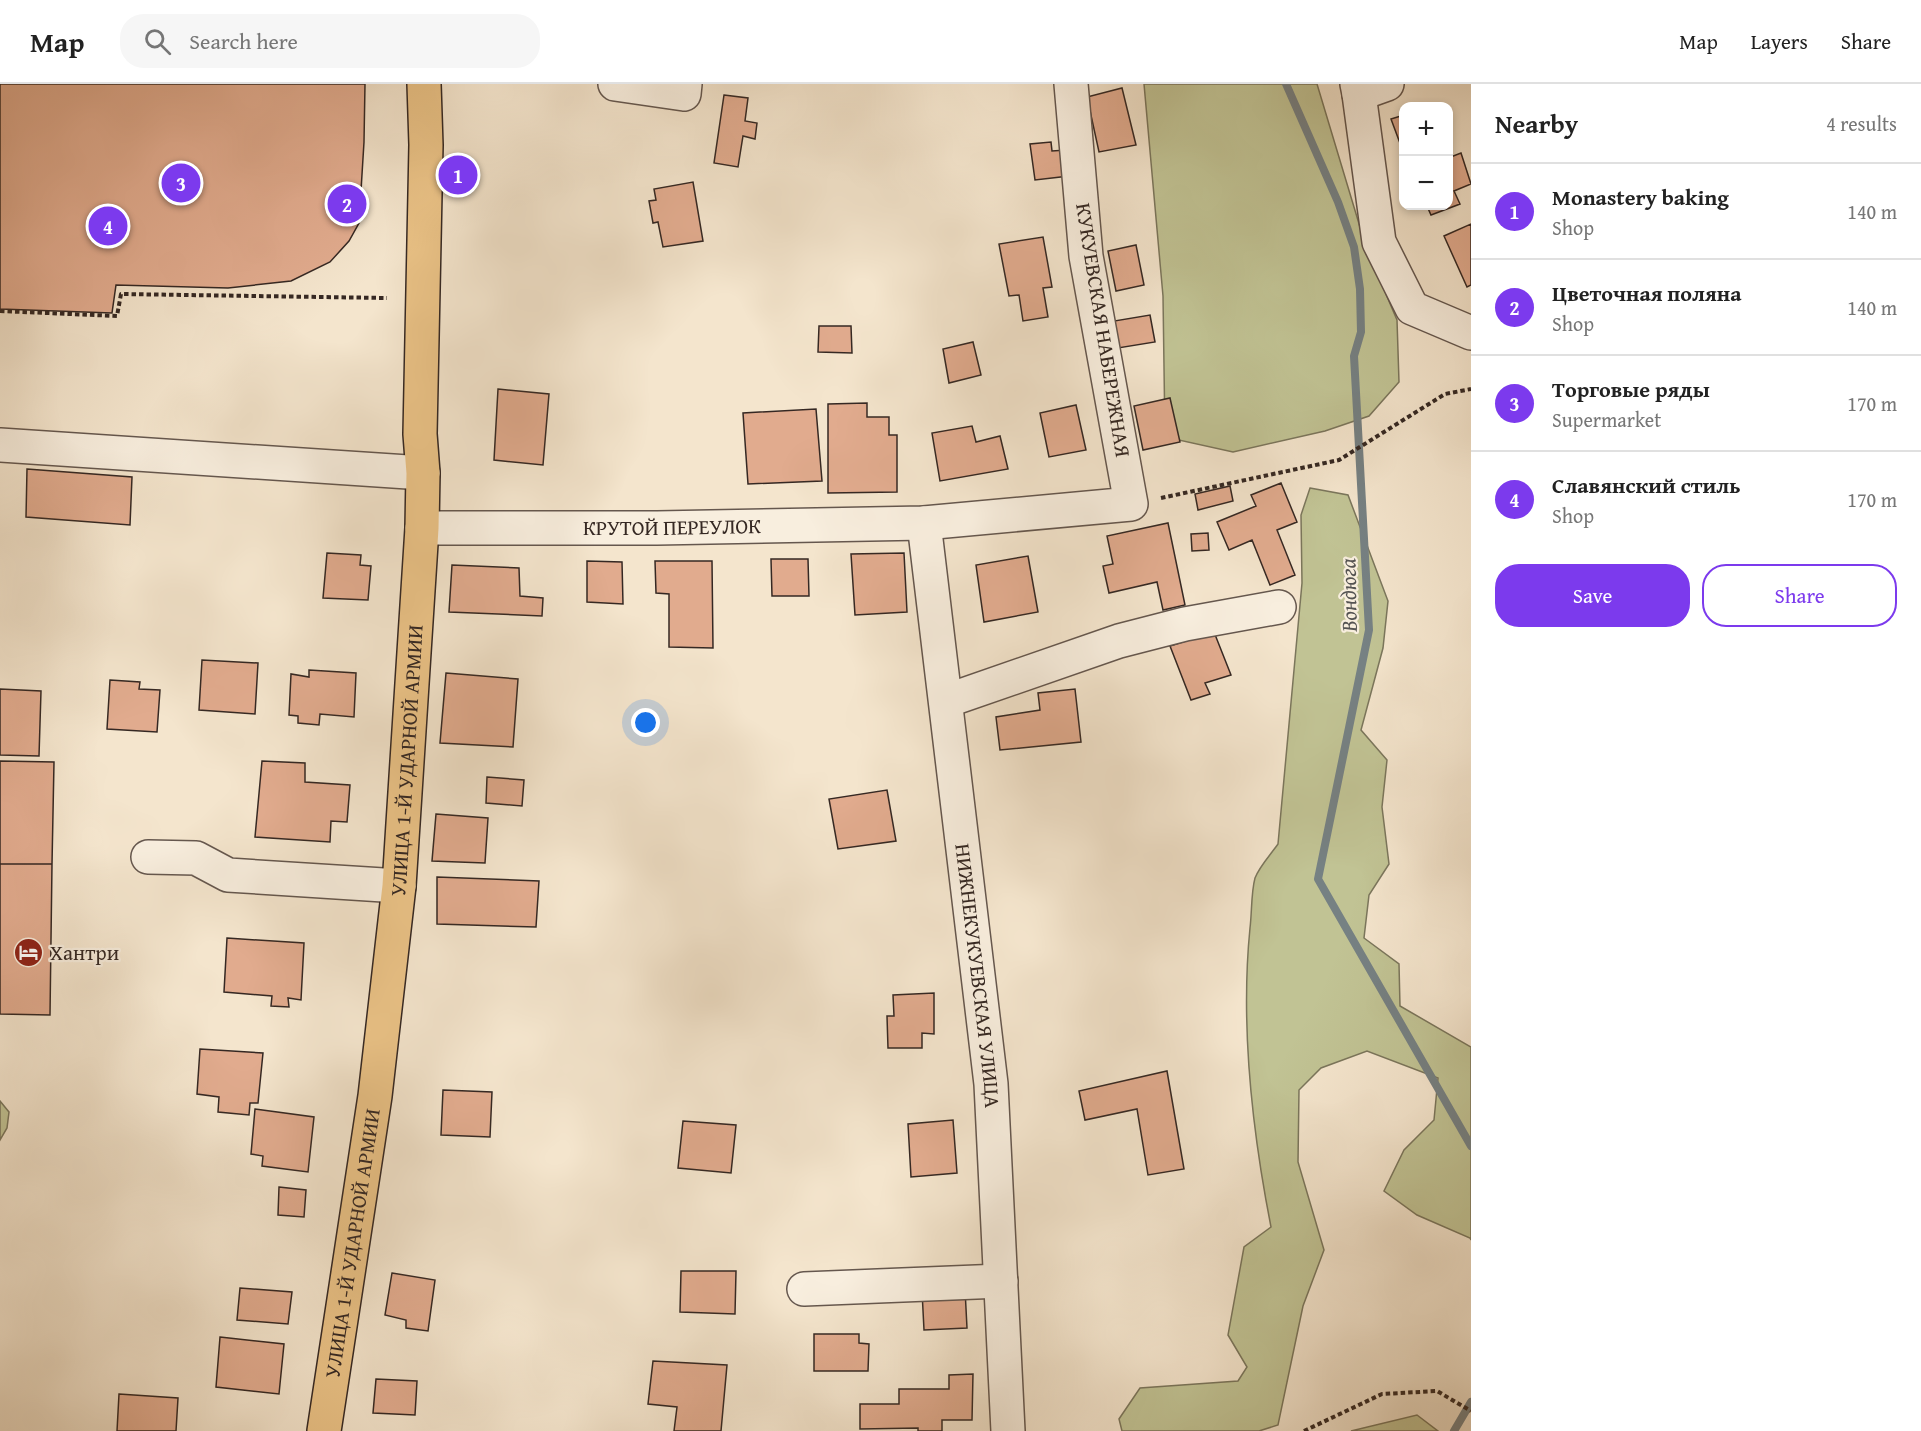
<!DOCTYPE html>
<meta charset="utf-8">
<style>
:root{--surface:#fff;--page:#f6f6f6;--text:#222;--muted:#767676;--line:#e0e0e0;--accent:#7c3aed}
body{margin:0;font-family:"Gentium Book Plus",serif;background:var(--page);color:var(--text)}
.controls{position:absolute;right:18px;top:18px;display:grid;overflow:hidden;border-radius:12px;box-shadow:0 3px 9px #0003}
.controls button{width:54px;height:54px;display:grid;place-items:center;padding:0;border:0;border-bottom:2px solid var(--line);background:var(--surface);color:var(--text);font:30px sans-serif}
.you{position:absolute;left:646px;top:639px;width:21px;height:21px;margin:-15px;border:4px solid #fff;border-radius:50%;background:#1a73e8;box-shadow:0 0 0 9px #1a73e833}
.badge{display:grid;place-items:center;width:39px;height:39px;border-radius:50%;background:var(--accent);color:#fff;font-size:20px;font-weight:700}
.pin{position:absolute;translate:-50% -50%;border:3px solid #fff;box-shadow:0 2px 6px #0006}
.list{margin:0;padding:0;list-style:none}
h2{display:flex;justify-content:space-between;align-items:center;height:78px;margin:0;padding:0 24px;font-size:26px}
h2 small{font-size:20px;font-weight:400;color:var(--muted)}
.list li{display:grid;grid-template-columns:39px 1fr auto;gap:18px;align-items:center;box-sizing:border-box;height:96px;padding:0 24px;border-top:2px solid var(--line)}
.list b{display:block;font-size:22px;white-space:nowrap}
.list p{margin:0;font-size:20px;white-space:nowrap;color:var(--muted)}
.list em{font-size:20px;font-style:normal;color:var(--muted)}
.actions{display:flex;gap:12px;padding:18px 24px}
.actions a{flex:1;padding:14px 0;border:2px solid var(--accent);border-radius:24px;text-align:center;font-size:21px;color:var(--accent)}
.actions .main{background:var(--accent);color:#fff}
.icon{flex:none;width:33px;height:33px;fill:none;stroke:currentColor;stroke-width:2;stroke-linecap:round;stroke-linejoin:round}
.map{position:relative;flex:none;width:1471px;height:1347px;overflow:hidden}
header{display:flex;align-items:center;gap:36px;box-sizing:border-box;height:84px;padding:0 30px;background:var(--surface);border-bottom:2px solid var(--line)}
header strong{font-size:28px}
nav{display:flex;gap:33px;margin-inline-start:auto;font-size:21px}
.search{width:420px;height:54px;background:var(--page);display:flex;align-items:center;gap:15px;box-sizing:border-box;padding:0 21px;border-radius:24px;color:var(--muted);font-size:22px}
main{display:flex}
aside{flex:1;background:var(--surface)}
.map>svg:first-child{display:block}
</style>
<header>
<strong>Map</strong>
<div class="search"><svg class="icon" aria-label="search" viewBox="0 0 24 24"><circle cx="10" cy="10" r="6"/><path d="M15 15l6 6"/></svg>Search here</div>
<nav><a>Map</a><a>Layers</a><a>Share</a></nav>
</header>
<main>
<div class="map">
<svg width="1471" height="1347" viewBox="0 0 1471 1347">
<rect width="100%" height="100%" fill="#f4e5cd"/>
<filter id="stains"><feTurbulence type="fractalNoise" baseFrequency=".00333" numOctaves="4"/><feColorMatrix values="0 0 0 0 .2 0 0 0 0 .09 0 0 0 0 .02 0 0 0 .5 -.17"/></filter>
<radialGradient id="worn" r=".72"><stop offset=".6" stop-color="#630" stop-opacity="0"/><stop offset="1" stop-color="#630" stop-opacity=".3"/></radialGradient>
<path fill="#c1c394" stroke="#7b765c" stroke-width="1.5" d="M1144,0H1317L1366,163L1397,236L1399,298L1369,332L1325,347L1233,368L1165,353L1163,212Z
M1310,404L1348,411L1388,517L1383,564L1361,646L1387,676L1382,723L1389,780L1369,811L1364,854L1399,880L1400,922L1471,963V1156L1470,1154L1417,1131L1384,1107L1404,1066L1434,1036L1438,994L1367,967L1321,984L1299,1006L1298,1078L1324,1166L1303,1222L1278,1341L1259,1347H1122L1119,1335L1140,1304L1238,1297L1247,1283L1228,1251L1244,1163L1271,1143C1252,1046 1240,944 1250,844C1252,828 1251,809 1255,794C1259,783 1271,770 1278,760L1302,499L1301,431Z
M0,1017L9,1028L7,1044L0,1056Z
M1417,1331L1438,1347H1351Z"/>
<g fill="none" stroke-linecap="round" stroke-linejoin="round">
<path stroke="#768183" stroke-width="8" d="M1286,0L1338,118L1354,163L1360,205L1361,248L1354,272L1369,546L1318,795L1471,1062
M1454,1347L1471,1318"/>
</g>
<path fill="#e1ab8e" stroke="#352823" stroke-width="1.5" d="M0,0H365L364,58L359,139L349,157L330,178L291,197L228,204L116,201L112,229L0,225Z
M1122,4L1136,61L1099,68L1087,13Z
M724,11L748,14L745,37L757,39L755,55L743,52L738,83L714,79Z
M1404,31V70L1391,35Z
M1051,58L1052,67L1066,66L1069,92L1035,96L1030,60Z
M1461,69L1471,100L1454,107L1460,120L1431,131L1427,122H1448V74Z
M693,98L703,157L663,163L658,138L653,139L649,117L656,116L654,105Z
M1471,140V201L1467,203L1444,152Z
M1043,153L1052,203L1043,204L1048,233L1023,237L1019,211L1009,212L999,160Z
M1136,161L1144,201L1116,207L1108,167Z
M1150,231L1155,258L1118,264L1114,237Z
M819,242H851L852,269L818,268Z
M973,258L981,291L949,299L943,265Z
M498,305L549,310L543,381L494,376Z
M1170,314L1180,358L1143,366L1134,322Z
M867,319V333H889V351H897V408L828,409V320Z
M1076,321L1086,366L1049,373L1040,329Z
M816,325L822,397L748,400L743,329Z
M972,342L976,358L1000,352L1008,385L940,397L932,349Z
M27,385L132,393L130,441L26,433Z
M1281,399L1297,438L1277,446L1295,491L1270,501L1252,456L1229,466L1217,438L1256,422L1251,411Z
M1230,402L1233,417L1198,426L1195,410Z
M1168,439L1185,521L1163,526L1157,498L1109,509L1103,482L1113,480L1107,452Z
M1208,449L1209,466L1192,467L1191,450Z
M327,469L361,471L360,481L371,482L368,516L323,514Z
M904,469L907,528L855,531L851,470Z
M1028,472L1038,528L984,538L976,481Z
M771,475H808L809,512H772Z
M587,477L622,478L623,520L587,518Z
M655,477H712L713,564L669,563V510L656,509Z
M452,481L519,484L520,512L543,514L542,532L449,528Z
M1214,548L1231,591L1205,599L1210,610L1191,616L1170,562Z
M202,576L258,579L255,630L199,626Z
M309,586L356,589L354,633L320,630L319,641L298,639V632L289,631L291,590L309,593Z
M446,589L518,595L513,663L440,659Z
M110,596L140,598L139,605L160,606L157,648L107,645Z
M0,605L41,607L39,672L0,671Z
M1075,605L1081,658L1000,666L996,633L1040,626L1038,609Z
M0,677L54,678L52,780H0Z
M262,677L305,679V698L350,701L347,738L331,737L330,758L255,753Z
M487,693L524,696L522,722L486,719Z
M887,706L896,757L838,765L829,715Z
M436,730L488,734L485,779L432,777Z
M0,780H52L50,931L0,930Z
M437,793L539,797L536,843L437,840Z
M227,854L304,859L301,916L288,914L289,923L271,922L272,912L224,908Z
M934,909V950L922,949V964H888L887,932H894L893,911Z
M200,965L263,969L258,1019H250L249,1031L218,1028L219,1013L197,1010Z
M1167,987L1184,1085L1148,1091L1137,1025L1085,1036L1079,1007Z
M443,1006L492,1008L490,1053L441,1051Z
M255,1025L314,1033L308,1088L262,1082L263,1072L251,1070Z
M953,1036L957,1089L911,1093L908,1040Z
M683,1037L736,1041L731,1089L678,1084Z
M279,1103L306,1106L304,1133L278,1131Z
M681,1187H736L735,1230L680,1228Z
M392,1189L435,1196L428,1247L406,1244V1236L385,1231Z
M240,1204L292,1208L288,1240L237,1236Z
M965,1205L967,1244L924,1246L922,1207Z
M814,1250H859V1259L869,1260L868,1287H814Z
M220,1253L284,1260L279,1310L216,1303Z
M653,1277L727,1281L721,1347H674L677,1323L648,1320Z
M973,1290L972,1336H942V1347H918V1344L860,1345V1320H899V1305H949V1291Z
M376,1295L417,1297L415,1331L373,1329Z
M119,1310L178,1314L176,1347H117Z"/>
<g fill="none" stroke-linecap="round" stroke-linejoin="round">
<defs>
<g id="minor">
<path d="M615,0L684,10L685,0"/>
<path d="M1357,0L1359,10L1379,158L1412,224L1471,249"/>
<path d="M1359,10L1387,0"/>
<path d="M0,361L423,389"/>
<path id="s1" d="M924,439L991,1000L1008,1347"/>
<path id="s2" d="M422,444H657L924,439L1131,420L1086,172L1071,0"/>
<path d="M946,617L1119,557L1185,540L1279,523"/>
<path d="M148,773L196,774L228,791L399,802"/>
<path d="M804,1205L1001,1197"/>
</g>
<g id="major">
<path id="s3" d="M324,1347L375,1012L399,802L422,444L423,389L420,350L426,61L424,0"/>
</g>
</defs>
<use href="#minor" stroke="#65574e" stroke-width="36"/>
<use href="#major" stroke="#352823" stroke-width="36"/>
<path stroke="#352823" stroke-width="4" stroke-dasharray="4.5 3" stroke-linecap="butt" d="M0,227L117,232L121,210L387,214
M1161,414L1339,376L1445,310L1471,305
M1304,1347L1382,1310L1437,1307L1471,1327"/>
<use href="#minor" stroke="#f8eede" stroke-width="33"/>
<use href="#major" stroke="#eac286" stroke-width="33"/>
</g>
<defs>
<symbol id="hotel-disc" viewBox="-11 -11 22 22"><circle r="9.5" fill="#8f2418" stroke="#f8eede"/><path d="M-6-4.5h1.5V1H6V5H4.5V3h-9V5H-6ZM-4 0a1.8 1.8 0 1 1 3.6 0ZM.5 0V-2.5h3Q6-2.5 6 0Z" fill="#fff"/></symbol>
</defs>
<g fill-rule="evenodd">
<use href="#hotel-disc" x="12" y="852" width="33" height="33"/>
</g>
<g text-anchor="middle" stroke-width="4.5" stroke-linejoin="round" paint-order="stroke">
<g font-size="21" fill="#352823" stroke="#f8eede">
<text transform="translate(1103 246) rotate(81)" y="7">КУКУЕВСКАЯ НАБЕРЕЖНАЯ</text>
<text dy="7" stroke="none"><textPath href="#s2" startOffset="250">КРУТОЙ ПЕРЕУЛОК</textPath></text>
<text dy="7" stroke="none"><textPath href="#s3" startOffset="676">УЛИЦА 1-Й УДАРНОЙ АРМИИ</textPath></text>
<text dy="7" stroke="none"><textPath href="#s1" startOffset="456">НИЖНЕКУКУЕВСКАЯ УЛИЦА</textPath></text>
<text dy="7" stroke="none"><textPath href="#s3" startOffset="190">УЛИЦА 1-Й УДАРНОЙ АРМИИ</textPath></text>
</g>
<g font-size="21" fill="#352823" stroke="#f8eede" text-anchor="start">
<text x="50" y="876">Хантри</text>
</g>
<g font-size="22" font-style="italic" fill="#555453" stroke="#f8eede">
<text transform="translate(1348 511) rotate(-91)" y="8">Вондюга</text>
</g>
</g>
<rect width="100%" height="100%" filter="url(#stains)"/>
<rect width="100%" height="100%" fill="url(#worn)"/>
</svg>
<div class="controls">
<button>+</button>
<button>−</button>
</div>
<div class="you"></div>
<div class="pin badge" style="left:458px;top:91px">1</div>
<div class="pin badge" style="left:347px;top:120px">2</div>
<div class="pin badge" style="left:181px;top:99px">3</div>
<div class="pin badge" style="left:108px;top:142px">4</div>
</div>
<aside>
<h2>Nearby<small>4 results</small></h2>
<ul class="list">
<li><span class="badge">1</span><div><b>Monastery baking</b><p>Shop</p></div><em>140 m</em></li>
<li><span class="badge">2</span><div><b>Цветочная поляна</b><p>Shop</p></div><em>140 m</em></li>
<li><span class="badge">3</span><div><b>Торговые ряды</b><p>Supermarket</p></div><em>170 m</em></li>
<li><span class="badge">4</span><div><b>Славянский стиль</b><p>Shop</p></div><em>170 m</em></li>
</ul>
<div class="actions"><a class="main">Save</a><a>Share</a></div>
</aside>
</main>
